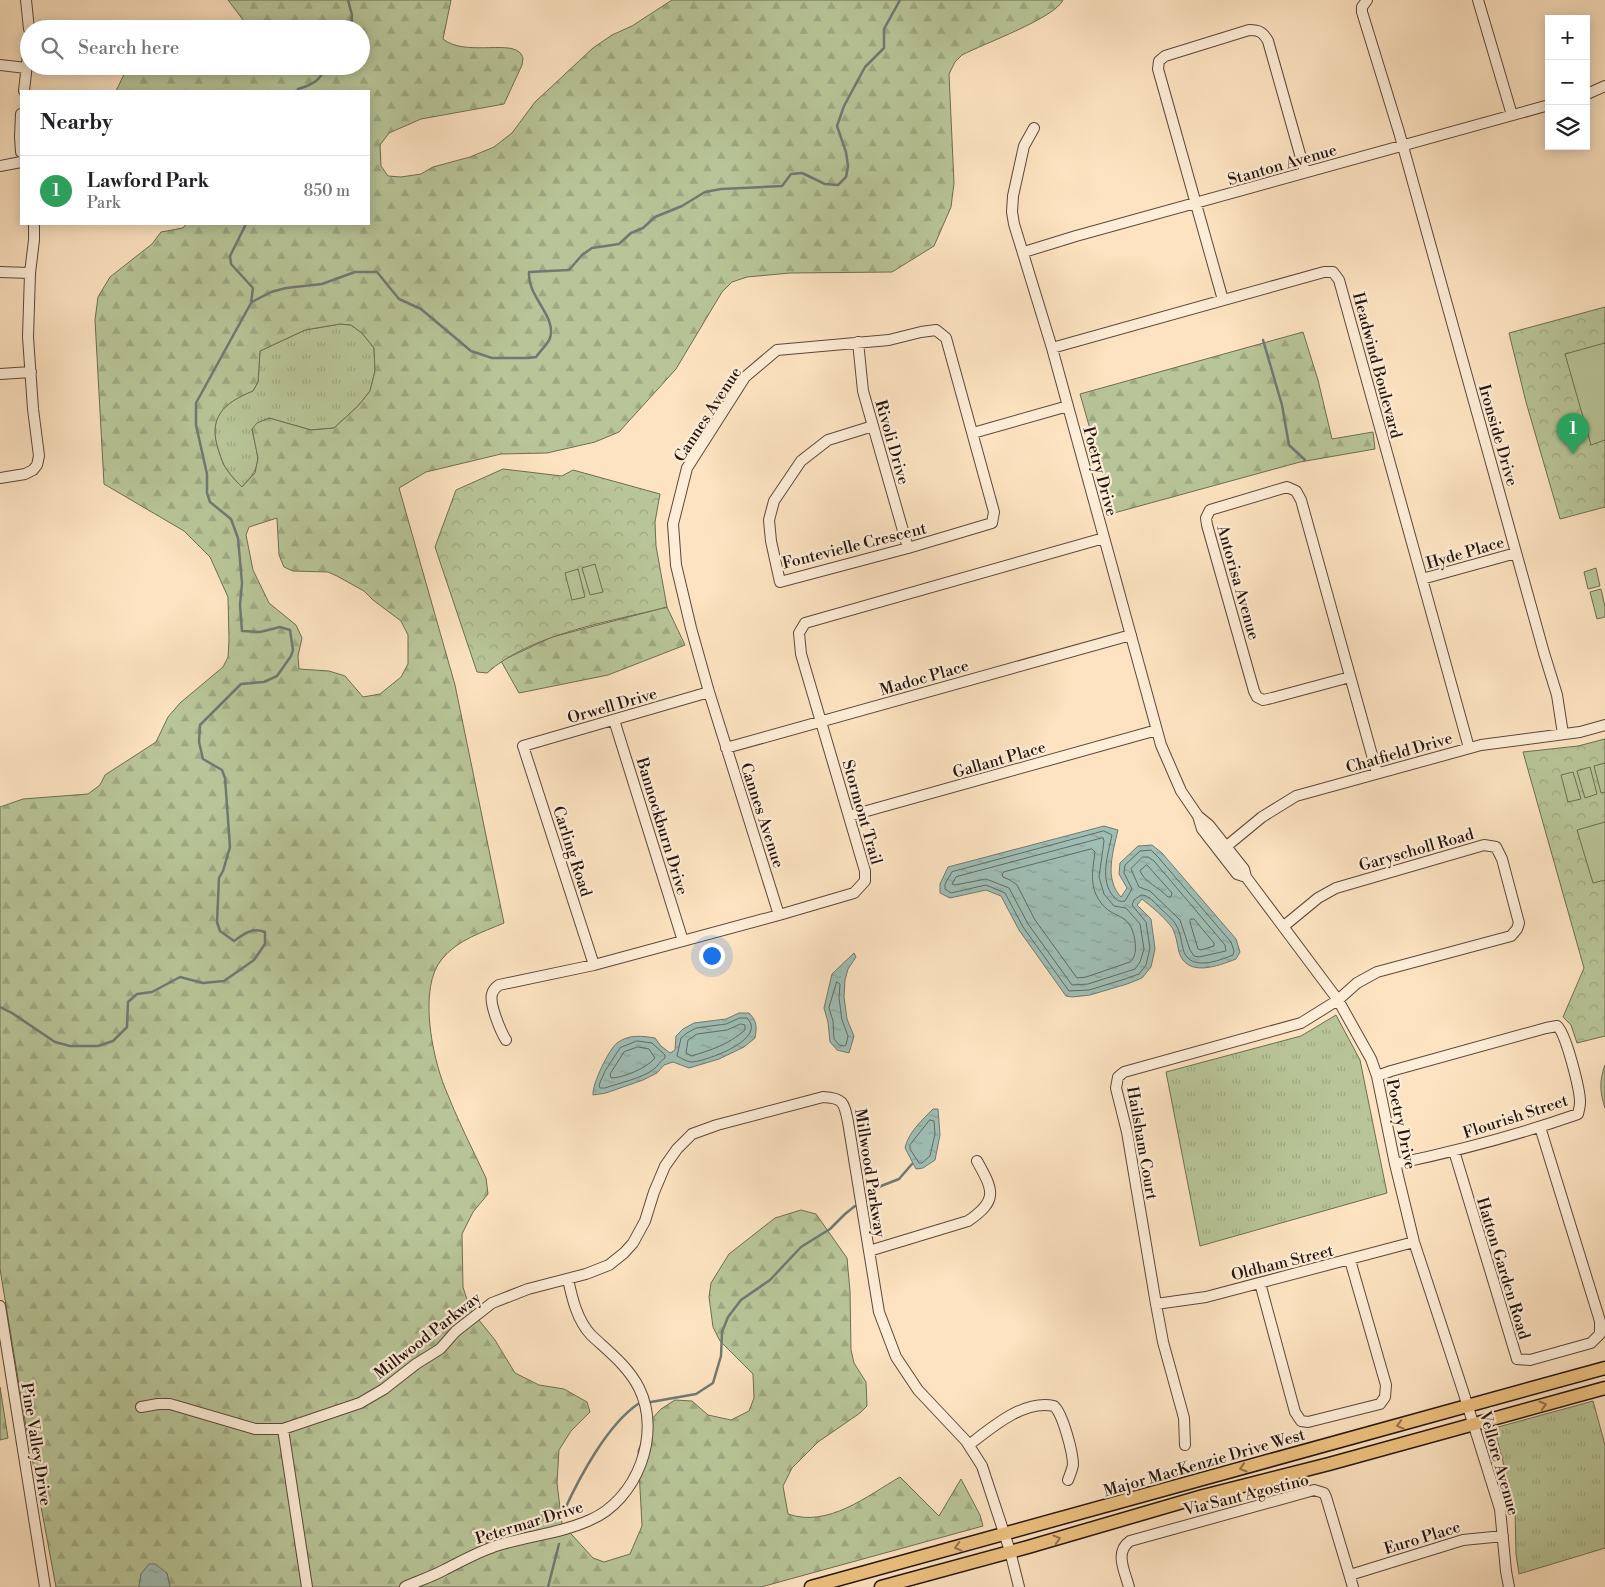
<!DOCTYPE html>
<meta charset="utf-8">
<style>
:root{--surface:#fff;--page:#f6f6f6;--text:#202124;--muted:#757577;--line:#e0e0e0;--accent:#111827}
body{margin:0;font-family:"Libre Bodoni",serif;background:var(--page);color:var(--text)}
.controls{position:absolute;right:15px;top:15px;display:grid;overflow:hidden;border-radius:0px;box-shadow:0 2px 12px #0003}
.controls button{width:45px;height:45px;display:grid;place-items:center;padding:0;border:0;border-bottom:1px solid var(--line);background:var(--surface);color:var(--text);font:25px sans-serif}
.you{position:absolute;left:711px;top:955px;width:18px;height:18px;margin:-12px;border:4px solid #fff;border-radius:50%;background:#1a73e8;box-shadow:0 0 0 8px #1a73e833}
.badge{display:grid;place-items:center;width:32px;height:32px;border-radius:50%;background:var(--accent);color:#fff;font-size:16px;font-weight:700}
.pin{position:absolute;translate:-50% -41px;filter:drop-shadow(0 1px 2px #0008)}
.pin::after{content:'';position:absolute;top:26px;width:18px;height:15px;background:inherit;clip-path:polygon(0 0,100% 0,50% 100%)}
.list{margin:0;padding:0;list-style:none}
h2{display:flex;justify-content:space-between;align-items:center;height:65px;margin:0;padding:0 20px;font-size:21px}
h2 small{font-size:16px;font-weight:400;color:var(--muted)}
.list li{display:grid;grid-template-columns:32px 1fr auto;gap:15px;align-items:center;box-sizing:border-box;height:70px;padding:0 20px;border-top:1px solid var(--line)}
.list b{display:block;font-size:19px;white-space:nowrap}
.list p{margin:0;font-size:16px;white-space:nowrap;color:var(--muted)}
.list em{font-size:16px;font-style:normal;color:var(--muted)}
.icon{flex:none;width:28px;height:28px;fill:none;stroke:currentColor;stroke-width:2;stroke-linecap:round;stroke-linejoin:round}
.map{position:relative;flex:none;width:1605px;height:1587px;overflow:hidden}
.search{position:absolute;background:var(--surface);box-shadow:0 2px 12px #0003;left:20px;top:20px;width:350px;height:55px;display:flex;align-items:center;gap:12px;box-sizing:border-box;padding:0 18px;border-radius:28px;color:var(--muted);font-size:19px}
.panel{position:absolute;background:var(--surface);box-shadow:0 2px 12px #0003;left:20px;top:90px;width:350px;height:135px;border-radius:0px}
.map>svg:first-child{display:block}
</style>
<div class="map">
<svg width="1605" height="1587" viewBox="0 0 1605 1587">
<defs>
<pattern id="grass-tufts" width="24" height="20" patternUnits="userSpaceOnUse" patternTransform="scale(1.25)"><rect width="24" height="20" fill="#b8c598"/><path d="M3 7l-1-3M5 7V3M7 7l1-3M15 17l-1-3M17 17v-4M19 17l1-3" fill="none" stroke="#9ea882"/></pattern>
<pattern id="forest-firs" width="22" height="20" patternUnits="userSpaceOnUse" patternTransform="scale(1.25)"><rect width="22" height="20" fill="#b8c598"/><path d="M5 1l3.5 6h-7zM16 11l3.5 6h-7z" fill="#9ea882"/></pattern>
<pattern id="cemetery-stones" width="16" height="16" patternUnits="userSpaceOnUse" patternTransform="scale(1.25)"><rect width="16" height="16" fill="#b8c598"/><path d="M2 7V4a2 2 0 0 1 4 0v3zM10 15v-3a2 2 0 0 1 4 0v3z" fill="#9ea882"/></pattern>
<pattern id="park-crowns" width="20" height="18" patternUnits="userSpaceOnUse" patternTransform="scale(1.25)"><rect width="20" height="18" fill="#b8c598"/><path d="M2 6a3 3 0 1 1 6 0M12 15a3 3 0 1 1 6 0" fill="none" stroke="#9ea882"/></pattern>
<pattern id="water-ripples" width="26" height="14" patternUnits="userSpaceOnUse" patternTransform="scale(1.25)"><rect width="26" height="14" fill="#9fbeb5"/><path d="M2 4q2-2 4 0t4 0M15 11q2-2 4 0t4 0" fill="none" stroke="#89a29a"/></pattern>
</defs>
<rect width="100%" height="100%" fill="#fde3c1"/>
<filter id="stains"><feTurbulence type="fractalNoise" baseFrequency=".004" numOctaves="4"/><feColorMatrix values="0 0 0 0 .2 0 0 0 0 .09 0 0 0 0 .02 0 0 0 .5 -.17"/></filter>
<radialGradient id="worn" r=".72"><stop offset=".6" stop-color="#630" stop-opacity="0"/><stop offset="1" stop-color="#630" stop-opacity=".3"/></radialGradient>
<path fill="url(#grass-tufts)" stroke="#6e6d54" d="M340,324L351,325L362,333L374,348L375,371L370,391L358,406L334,428L311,430L269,418L252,429C258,459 264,464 242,487C237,482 231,476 227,470C223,465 221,458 219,452C207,418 222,403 253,391L258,382L260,351L305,330Z
M1336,1015L1360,1060L1387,1193L1200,1246L1166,1072L1301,1036Z
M1593,1401L1605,1445V1548L1519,1574L1516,1554L1515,1508L1495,1431L1498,1427Z"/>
<path fill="url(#forest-firs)" stroke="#6e6d54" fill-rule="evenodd" d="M228,0H451L443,39C464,56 507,41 519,52C521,53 522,56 523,58L522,65L504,104L421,119L389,133L380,145L381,166L388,176L401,177L421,174L433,167L470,157L494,147L512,133L535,102L593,48L612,35L632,26L672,0H1063C1055,18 983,44 962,55L955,62L949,74L954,183L951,207L934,246L892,272L790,273L747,277L732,282L722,292L676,369L619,432L595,442L547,453L501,454L426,472L399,488L455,685L504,923C483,932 457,940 442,959C418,987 432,1056 445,1088C457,1119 472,1148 486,1178L488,1194L473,1212L462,1234L463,1287L470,1309L495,1340L515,1373L539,1385L564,1389L587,1402L590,1412L571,1431L559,1450L557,1483L562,1524L593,1558L604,1562L630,1554L642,1526L638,1451L649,1422L661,1409L675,1400L692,1401L708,1415L731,1420L749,1411L754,1398L753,1374L720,1341L713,1327L709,1297L711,1283L729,1254L775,1218L801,1210L816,1214L847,1258L850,1291L851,1350L854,1363L866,1382L867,1406L860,1413L818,1442L792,1468L783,1486L788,1514C828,1528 867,1496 900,1477L939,1516L961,1479L980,1515L983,1526L761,1587H170L167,1573L141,1574L139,1587H56L24,1415L0,1269V807L23,799L88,794L100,785L105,775L156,742L168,717L180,703L223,667L228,657L229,640L228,597L210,557L184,531L104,484L95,320L98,297L110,277L152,244L161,232L183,228L186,224H369V91H116L128,66H215L218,69L249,68L254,66H361V29H250ZM340,324L351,325L362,333L374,348L375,371L370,391L358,406L334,428L311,430L269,418L257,423L252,429L258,458L255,473L242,487C237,482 231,476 227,470C223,465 221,458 219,452C207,418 223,403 253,391L258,382L260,351L305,330ZM277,518L279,555L284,567L293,571L328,572L337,576L364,591L373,600L401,621L408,635V664L401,677L380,694L363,697L345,676L329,671L299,669L298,656L302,638L296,625L269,603L253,570L246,535L249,527Z
M1303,332L1318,380L1332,439L1373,432L1375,449L1300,462L1114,513L1080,394Z
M667,607L685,645L608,675L519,693L501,661L552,637Z"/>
<path fill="url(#cemetery-stones)" stroke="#6e6d54" d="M0,1387L8,1438L0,1440Z"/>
<path fill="url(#park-crowns)" stroke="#6e6d54" d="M1605,307V507L1560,519L1526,402L1509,333Z
M503,469L562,476L573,470L660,494L655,522L656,546L667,607C610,622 532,633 487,673L477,672L435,547L456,490Z
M1605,739V1036L1577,1043L1571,1025L1563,1017L1584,968L1523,752L1578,746Z"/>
<path fill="#b8c598" stroke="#6e6d54" d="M1605,343V440L1591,445L1565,354Z
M595,564L603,592L590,595L582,568Z
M1596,568L1600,586L1588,589L1584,572Z
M578,569L585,597L572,600L565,573Z
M1601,589L1605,607V617L1597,619L1590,592Z
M1605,763V792L1601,793L1594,766Z
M1590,767L1597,794L1585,798L1577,771Z
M1573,772L1581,799L1568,802L1561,775Z
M1605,822V880L1593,883L1577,830Z
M1605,1065V1108C1600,1093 1599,1081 1605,1065Z"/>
<path fill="url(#water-ripples)" stroke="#6e7a73" d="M1104,826L1118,830C1113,852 1104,879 1121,897L1127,888L1119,874L1120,863L1138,846L1152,845L1162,853L1236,939L1240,952L1236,959C1218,966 1187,978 1179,952C1177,944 1176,933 1171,926C1163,916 1152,907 1142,899L1137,905L1151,919L1155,949L1151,967L1142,978L1127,984L1090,995L1072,997L1066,996L1019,930L1001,896L986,890L950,898L940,893V884L948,867Z
M854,953L856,957L848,969L845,980L844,997L847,1019L854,1036L849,1053L837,1050L830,1042L828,1022L824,1008L832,974Z
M739,1013H749C757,1021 757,1027 755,1038L744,1047L719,1059L689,1068L673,1062L664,1065L657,1073L643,1080L606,1093L593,1095C592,1084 609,1049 617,1043C629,1034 642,1036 655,1038L661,1046L670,1053L675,1050L676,1036L683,1029L694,1023L726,1019Z
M933,1109H938L940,1135L935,1160L923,1168L916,1169L905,1148C908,1133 922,1120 933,1109Z
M149,1564H155L167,1573L170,1587H139L141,1574Z"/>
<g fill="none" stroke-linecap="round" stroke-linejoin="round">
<path stroke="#626a62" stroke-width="1" d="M1104,831L1112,835C1108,854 1099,881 1114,897C1118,901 1119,902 1125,901L1132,889L1124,873L1125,865L1140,851L1151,850L1158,857L1231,942L1234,951L1233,955C1218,961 1192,971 1184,952C1181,943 1181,933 1176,925C1173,919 1165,913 1160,908C1155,903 1149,895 1141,895L1134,900L1132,905L1146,922L1150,948L1146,965L1139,974L1125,979L1089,990L1069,991L1023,927L1005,893L986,885L951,893L945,889V884L952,872Z
M1103,838L1104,841L1099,877L1104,894L1114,906L1126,908L1140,924L1144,949L1140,962L1135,969L1088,984L1072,985L1028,924L1009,888L986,879L955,885L952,884L956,877Z
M1092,849L1095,852C1093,868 1089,885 1099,900C1113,922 1130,909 1135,941C1136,949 1136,956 1130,962L1086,977L1077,978L1035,920L1017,885L1010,880L1003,877L1002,874L1004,872Z
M1143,857H1148L1154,861L1225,945L1226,951L1199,957L1194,956L1190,950L1180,920L1150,891L1139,887L1131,869Z
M1147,865L1172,893L1171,897H1168C1159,887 1145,883 1140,871Z
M1191,919H1194L1214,943V946L1201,950L1198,949L1190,922Z
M837,982L840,984L839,998L842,1020L848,1036L846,1045L844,1046L839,1045L834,1039L833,1021L829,1008Z
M740,1018H747C768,1039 707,1061 692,1062C687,1062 681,1058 677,1056L681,1038L687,1033L696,1028L726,1024Z
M741,1024L745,1025V1030C729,1044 712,1050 691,1056L686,1053L688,1040L697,1034L727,1030Z
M637,1041L652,1043L665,1055V1058C660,1061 658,1066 654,1069C643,1078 619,1083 605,1088H600L599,1085L605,1071L620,1048Z
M638,1047L649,1049L655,1058C647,1068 623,1078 611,1078L610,1074L624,1052Z
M930,1120L934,1121L935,1134L930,1156L922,1163H919L910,1149V1145Z"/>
<path stroke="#6e7a73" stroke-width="2.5" d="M348,0L352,15L351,29
M298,91V89C312,85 322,80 325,66
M252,302L271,292L286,288L322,284L355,272H377L399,299L421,309L471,351L492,358H528L536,357C540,351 548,344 550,338C557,316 527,297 529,272L569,270L582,255L592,248L619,244L631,233L643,228L655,217L682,206L705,192L721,189L782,186L791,174L802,173L825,184L838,185L846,177L848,166L846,152L837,126L844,106L865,67L884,48V29L900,0
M1263,340L1282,405L1289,445L1305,460
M0,1007L12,1013L55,1042L70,1046H98L113,1041L127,1027L128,1002L137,994L152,992L180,977L203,983L224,981L254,960L265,944V932C252,927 244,934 234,941L220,931L217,922L219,878L223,871L230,847L225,778L222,770L203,759L199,742L200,725L241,684L264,682L277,676L291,656L293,650L290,630L280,627L260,632L242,631L240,605L242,583L238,538L231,519L210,502L207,493V474L196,425V403L251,303L253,288L231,264L230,256L246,224
M866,1197L881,1186L899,1179L912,1164
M651,1402L696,1394L713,1383L721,1356L722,1332L728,1317L741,1300L770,1280L801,1247L830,1229L845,1214L855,1206
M564,1511C579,1478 607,1425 638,1404
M548,1587L559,1544"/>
<defs>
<path id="minor" d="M26,0L29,29
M1367,0L1362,7V12L1399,132L1544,653L1557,695L1563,734
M1478,0L1512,115
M0,65L26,68
M24,91L29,46
M1587,94L1605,86
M21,114L20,137L21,152
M1034,128L1024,146L1013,196L1012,212L1014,224L1052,348L1161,745L1181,791L1198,816L1202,829L1237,874L1246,877
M0,166L21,162
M1024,252L1076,236L1549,105
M0,272L30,273
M1223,300L1158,69L1159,61L1165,56L1249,30C1259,30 1263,32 1268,41L1305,172
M858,342L863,391L908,548
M1052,348L1324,272H1333L1339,280L1469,748
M0,374L31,372
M973,433L1068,406
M0,478L25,474L33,470L37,465L39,456L33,409L28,337L30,273L34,240V224
M1422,579L1516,553
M1350,677L1272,698L1263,700L1257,697L1254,691L1207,525L1206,518L1210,510L1287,487L1296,491L1301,500L1377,773
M614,720L683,941
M726,748L1131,635
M849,816L1157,730
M1198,816L1209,825L1244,869L1246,877L1338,1000L1371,1059L1377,1076L1395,1164L1414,1242L1463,1391L1500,1509L1506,1571L1509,1587
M1222,850L1262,817L1296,796L1481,745L1580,732L1605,725
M779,915L709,692L691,628L676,565L673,524L687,468L745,377L777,350L889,340L921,332L936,330L946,338L994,512L992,523L908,548L780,582L771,541L769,520L774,501L801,461L828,440L873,426
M594,965L523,746L709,692
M506,1040C501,1032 489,1004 492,994C493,990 496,987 499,985L594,965L779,915L854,893L865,881V871L801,654L799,633L805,623L1104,538
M1377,1076L1391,1071L1546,1028L1557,1026C1566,1033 1580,1090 1580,1102C1580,1106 1579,1110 1578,1114C1518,1135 1457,1151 1395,1164
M1454,1151L1517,1359L1530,1360L1591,1343L1600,1334V1321L1540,1127
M869,1251L968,1221C999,1200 993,1190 977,1161
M1260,1283L1295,1412L1301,1421L1308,1422L1380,1404L1385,1397L1386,1385L1350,1260
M1156,1304L1206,1297L1414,1242
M0,1306L45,1587
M141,1407L158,1404H170L255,1429H283L360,1403L384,1389L416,1364L440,1349L456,1331L492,1303L528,1289L586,1274L609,1265L624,1253L633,1243L645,1221L654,1192L665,1166L677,1149L692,1134L717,1125L823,1097C844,1098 844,1103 848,1122L879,1312L896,1357L918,1390L966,1441L982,1466L1010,1551L1019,1587
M283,1429L307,1587
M969,1445C991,1428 1024,1399 1054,1406C1063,1414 1073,1453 1073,1465C1072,1470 1070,1475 1068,1480
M1185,1445L1184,1418L1163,1342L1156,1304L1127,1132L1116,1088L1118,1077L1124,1072L1301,1023L1338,1000L1357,983L1377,972L1511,936L1517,929L1519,923L1502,859L1496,847L1484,845L1336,888L1318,898L1284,926
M1350,1575L1463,1540L1503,1536
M405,1587C418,1581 431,1577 444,1570C462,1561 479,1551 499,1545C528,1536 562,1533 590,1520C637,1500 662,1434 639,1388C628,1366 608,1351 591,1335C577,1320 572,1298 568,1279
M1129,1587C1125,1572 1114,1552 1130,1541L1314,1490L1324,1493L1326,1497L1353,1587"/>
<path id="major" d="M811,1587L1605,1368
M881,1587L1028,1547L1203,1496L1329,1464L1605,1388"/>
</defs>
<use href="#minor" stroke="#5b483c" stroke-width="12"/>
<use href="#major" stroke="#25150f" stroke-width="15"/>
<use href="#minor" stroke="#feedd7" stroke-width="10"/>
<use href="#major" stroke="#eec280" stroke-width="12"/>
</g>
<defs><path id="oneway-chevron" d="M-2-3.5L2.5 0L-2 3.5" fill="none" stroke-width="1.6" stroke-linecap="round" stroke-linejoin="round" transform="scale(1.25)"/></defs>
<g stroke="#94744d">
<use href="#oneway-chevron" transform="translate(1543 1405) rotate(-16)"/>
<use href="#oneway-chevron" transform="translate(1400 1425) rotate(165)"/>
<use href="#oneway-chevron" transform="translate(1243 1468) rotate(164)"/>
<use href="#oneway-chevron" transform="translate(1057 1539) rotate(-16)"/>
<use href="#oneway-chevron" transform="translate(958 1547) rotate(165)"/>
</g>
<g text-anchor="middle" stroke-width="4.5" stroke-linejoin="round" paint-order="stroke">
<g font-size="16" fill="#25150f" stroke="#feedd7">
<text transform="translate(1282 164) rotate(-16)" y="6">Stanton Avenue</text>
<text transform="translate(1378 365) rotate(75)" y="6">Headwind Boulevard</text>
<text transform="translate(707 414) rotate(-57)" y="6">Cannes Avenue</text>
<text transform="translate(1499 435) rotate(74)" y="6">Ironside Drive</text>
<text transform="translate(893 442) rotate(74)" y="6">Rivoli Drive</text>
<text transform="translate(1101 471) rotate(75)" y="6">Poetry Drive</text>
<text transform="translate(854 545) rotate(-14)" y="6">Fontevielle Crescent</text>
<text transform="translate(1465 552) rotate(-16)" y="6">Hyde Place</text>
<text transform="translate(1239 582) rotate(74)" y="6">Antorisa Avenue</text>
<text transform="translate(924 677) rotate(-16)" y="6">Madoc Place</text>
<text transform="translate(612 705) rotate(-16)" y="6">Orwell Drive</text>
<text transform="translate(1399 752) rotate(-16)" y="6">Chatfield Drive</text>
<text transform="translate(999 759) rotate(-16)" y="6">Gallant Place</text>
<text transform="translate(863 812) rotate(74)" y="6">Stormont Trail</text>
<text transform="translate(763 815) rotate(72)" y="6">Cannes Avenue</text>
<text transform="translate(663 826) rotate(73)" y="6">Bannockburn Drive</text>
<text transform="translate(1416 849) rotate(-16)" y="6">Garyscholl Road</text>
<text transform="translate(573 851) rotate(72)" y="6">Carling Road</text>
<text transform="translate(1515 1116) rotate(-18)" y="6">Flourish Street</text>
<text transform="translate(1402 1124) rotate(78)" y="6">Poetry Drive</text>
<text transform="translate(1143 1143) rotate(80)" y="6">Hailsham Court</text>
<text transform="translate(871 1173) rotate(81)" y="6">Millwood Parkway</text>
<text transform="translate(1282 1262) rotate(-14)" y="6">Oldham Street</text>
<text transform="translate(1504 1268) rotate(73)" y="6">Hatton Garden Road</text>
<text transform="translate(427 1335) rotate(-38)" y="6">Millwood Parkway</text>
<text transform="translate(37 1444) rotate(81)" y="6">Pine Valley Drive</text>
<text transform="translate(1204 1462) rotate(-16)" y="6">Major MacKenzie Drive West</text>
<text transform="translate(1500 1463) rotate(74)" y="6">Vellore Avenue</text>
<text transform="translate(1246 1494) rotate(-14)" y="6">Via Sant Agostino</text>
<text transform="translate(529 1522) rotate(-17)" y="6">Petermar Drive</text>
<text transform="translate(1422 1537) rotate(-17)" y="6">Euro Place</text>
</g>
</g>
<rect width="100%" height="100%" filter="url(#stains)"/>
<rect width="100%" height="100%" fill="url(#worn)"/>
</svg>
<div class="controls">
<button>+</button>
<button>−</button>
<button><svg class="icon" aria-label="layers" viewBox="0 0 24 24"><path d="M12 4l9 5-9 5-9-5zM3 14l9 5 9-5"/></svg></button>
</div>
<div class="you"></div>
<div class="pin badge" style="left:1573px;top:454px;background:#2e9e5b">1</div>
<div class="search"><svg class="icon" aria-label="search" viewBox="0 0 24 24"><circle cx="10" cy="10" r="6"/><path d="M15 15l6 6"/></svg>Search here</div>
<section class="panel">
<h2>Nearby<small></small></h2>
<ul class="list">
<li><span class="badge" style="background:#2e9e5b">1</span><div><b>Lawford Park</b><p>Park</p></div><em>850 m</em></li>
</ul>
</section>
</div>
